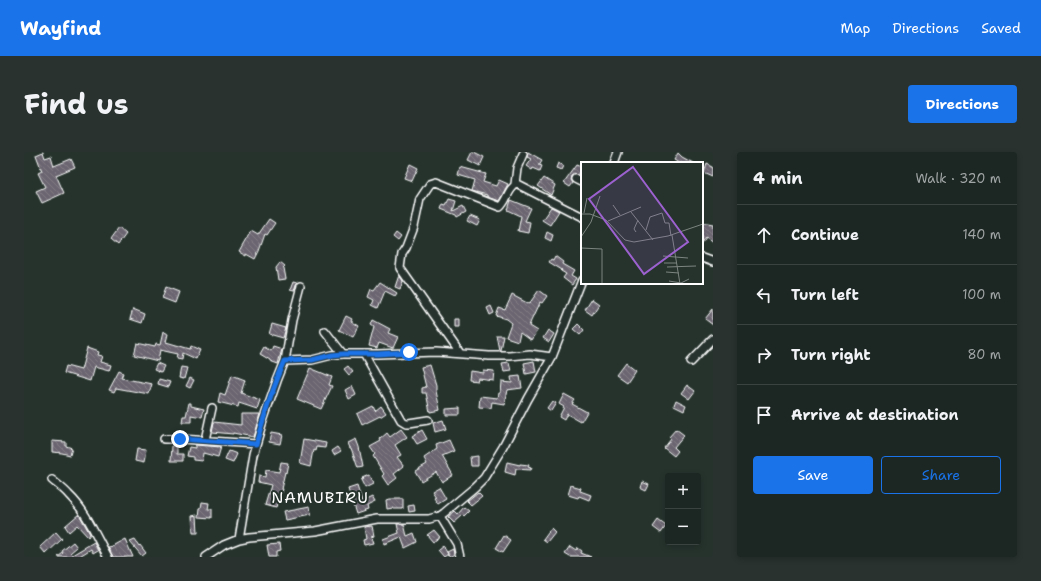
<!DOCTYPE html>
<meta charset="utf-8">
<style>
:root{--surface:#1c2622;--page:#29322f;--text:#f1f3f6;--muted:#a0a5a5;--line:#3a4340;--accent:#1a73e8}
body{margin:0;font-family:"Shantell Sans",sans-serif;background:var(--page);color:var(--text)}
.controls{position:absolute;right:12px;bottom:12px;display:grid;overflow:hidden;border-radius:4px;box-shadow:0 2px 6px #0003}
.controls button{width:36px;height:36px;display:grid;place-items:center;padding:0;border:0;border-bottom:1px solid var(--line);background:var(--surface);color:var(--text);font:20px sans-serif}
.stop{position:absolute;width:12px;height:12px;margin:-9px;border:3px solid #1a73e8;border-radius:50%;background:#fff}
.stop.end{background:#1a73e8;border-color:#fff;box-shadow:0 1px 4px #0008}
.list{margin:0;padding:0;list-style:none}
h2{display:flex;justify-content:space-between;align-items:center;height:52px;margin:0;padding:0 16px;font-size:17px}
h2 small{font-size:13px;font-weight:400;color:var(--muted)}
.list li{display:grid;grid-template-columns:26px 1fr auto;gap:12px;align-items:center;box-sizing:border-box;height:60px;padding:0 16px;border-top:1px solid var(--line)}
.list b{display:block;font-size:15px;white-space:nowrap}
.list em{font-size:13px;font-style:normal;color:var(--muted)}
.actions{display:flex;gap:8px;padding:12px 16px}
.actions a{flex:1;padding:9px 0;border:1px solid var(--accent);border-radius:4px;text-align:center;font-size:14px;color:var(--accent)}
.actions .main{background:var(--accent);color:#fff}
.icon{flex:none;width:22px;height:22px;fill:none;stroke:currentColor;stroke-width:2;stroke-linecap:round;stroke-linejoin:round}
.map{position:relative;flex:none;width:689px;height:405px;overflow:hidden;border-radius:4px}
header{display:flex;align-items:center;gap:24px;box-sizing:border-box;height:56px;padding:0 20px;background:var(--accent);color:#fff}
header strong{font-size:19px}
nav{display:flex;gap:22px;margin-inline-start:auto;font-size:14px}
.intro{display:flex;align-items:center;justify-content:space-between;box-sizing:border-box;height:96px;padding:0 24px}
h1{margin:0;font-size:28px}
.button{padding:10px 18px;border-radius:4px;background:var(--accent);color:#fff;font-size:14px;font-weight:700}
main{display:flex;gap:24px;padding:0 24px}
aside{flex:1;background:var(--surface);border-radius:4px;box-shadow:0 2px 6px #0003}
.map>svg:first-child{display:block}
</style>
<header>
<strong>Wayfind</strong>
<nav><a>Map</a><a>Directions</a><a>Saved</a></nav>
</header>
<div class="intro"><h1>Find us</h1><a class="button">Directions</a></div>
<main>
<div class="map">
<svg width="689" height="405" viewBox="0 0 689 405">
<defs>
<pattern id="building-back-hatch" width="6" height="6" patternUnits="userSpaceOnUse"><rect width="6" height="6" fill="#6b656f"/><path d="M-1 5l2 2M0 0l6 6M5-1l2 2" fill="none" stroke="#817c85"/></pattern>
</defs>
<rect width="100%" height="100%" fill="#26332d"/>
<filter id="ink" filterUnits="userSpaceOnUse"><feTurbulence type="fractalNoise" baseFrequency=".025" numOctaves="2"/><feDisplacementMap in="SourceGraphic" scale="8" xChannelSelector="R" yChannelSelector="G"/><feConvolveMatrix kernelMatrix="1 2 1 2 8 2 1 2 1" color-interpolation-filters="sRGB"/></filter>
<g filter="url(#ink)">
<path fill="url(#building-back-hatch)" stroke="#fff" d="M19,0L21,6L27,4L30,14L47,7L51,15L32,23L40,41L18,51L12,39L21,35L14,21L18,19L12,3Z
M448,0H450L460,5L456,14L444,8Z
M504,0L518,8L515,13L518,14L516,19L509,16L508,18L502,14L507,7L503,5Z
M654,1L658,5L669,11H655L650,8Z
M534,11L539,14L537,18L532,16Z
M386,12L394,16L388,29L380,26Z
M683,12L689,15V25L680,21Z
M553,13L558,15V18L554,23L551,22L548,24L547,28L549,31L546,35L540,31Z
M436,15L462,22L459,30L472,34L475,28L484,32L475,49L463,45V43L448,39L451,28L434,23Z
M520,26L531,33L527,43L514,34Z
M425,47L432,49L429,59L439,54L442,60L433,65L432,63L417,57L419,52L422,53Z
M487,48L507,56L501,69L506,70L504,81L494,79L497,64L484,58Z
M527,55L535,59L526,73L518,68Z
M446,64L456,68L453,74L443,69Z
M245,67L251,71L243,83L241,82L235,99L231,107L222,102V104L215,100L227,79L234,83Z
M678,70L689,72V91L682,86L678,92Z
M95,76L102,82L94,93L87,87Z
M523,80L529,83L527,89L521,86Z
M372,81L377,85L374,89L369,85Z
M531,104L539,110L538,112L550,119L547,124L552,127L548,133L539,126L542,122L537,119L538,118L525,110L527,107L529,108Z
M256,110L261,114L259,116L261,127L254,128L252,115Z
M375,123L379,129L376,137L371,135Z
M269,130L273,131L270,139L266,138Z
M356,130L373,141L371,144L361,139L354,156L348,153L350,148L344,145L347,137L350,138Z
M142,135L155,140L151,151L138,146Z
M515,138L523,144L518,151L516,150L507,169L505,174L513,179L507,188L496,180L494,189L482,185L487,171L482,167L472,164L475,156L481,158L488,143L505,152Z
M568,147L575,152L568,163L561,158Z
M467,154L470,161L466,163L463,156Z
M109,157L121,162L118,171L106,167Z
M689,157V173L681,167Z
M322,164L328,167L327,169L335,174L329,185L315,178Z
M430,167H435V175H430Z
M349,168L366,177L364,181L374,185L369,196L355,191L353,196L345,194L350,175L347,173Z
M248,172L262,176L259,186L245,182Z
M554,172L560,178L556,183L549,177Z
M524,178L530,182L525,190L519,186Z
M139,180L144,182L142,190L166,197L167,194L176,198L172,207L159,201L158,207L153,206L154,202L136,198L134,209L110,203L113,191L131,195L132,192L136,193Z
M473,184H480L477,199H476Z
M249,194L258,197L254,212L246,209V208L236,202L240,195L247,199Z
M63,196L74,200L73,203L78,204L76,210L87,213L85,219L70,215L66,229L40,221L42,214L57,218Z
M510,209L512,220L502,222L500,211Z
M133,211L140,214L137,220L130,217Z
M485,211L487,219L480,220L478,212Z
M602,211L611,218L603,230L593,223Z
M406,213L412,233V239L416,258L406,260L402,241H398V236L402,235L397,215Z
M324,214L329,220L325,223L320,217Z
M157,215L163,216L160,227L155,226Z
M286,216L308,225L305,233L308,234L297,257L273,247Z
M459,218L470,219L469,228L454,226L453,229L445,228L446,219L459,221Z
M95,219L99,221L97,226L128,232L125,242L92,236L90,240L85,238Z
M208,223L221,228L217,241L236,248L233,257L215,251L214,255L194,250L196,241L201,243Z
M496,224L498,236L483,238L480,252L468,250L467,256L455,255L456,244L473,246L474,241H476L477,230L488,231L487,225Z
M166,226L170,228L166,236L162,234Z
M135,227L146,230L144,235L134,232Z
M663,233L671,239L665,247L657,241Z
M328,234L332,243L325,247L321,238Z
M540,242L551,248L548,252L563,260L557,270L543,262L540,268L535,265L540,255L535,252Z
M652,248L662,253L660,258L650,253Z
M528,249L532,251L527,259L523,256Z
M165,251H167V254L180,257L178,265L167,263V270H158L159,264H162Z
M349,254L351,259L357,254L362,261L356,265V264L338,273L333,262Z
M436,256V263H422V257Z
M217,262H236L229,285L209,281V282L188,280L190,270L217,273Z
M419,268L422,277L411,280L409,271Z
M377,277L383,285L371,293L377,303L373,305L380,314L370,322L373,326L364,333L358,324L360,322L349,304L351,302L346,295L357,289L356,287L363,281L366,285Z
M652,277L660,283L650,295L654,299L650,304L640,296L647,287L645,285Z
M398,278L403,287L393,292L388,284Z
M247,281L258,283L256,292L245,290Z
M280,287L302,291L301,296L293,295L292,299L290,298L287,314L276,311Z
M332,287L335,295L339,315L334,316L327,296H326L324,291Z
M425,288L430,299L418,304L429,323L418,330L412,320L397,329L391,319L403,312L400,306L413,297L412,293Z
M28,289L42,290V294L48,296L46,303L38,301L28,300Z
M171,293L197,295L194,305L179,301L178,309L169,308V305L163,304L165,295L171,296Z
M148,294H153V302H159V309H147Z
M314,295L317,299L310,303L308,299Z
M113,297L122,298L120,311L111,309Z
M205,299L213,302L209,311L201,308Z
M454,304V314H447L446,305Z
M257,310L264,311L262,321L261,320L257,337H258L252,356L241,353L247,333L234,330L235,324L241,325L242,318L255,320Z
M483,310L496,313V312L505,313L504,315L507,316L506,318L492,317L491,323L481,320Z
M345,323L349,332L341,336L337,328L339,327L338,326Z
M618,329L625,332L622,338L616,335Z
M547,333L557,336L556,339L567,343L565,348L555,344L554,346L544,343Z
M333,334L338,350L348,345L351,350L343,354L344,358L332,362L324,337Z
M415,335L422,347L414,352L410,346L412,345L408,339Z
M454,340L458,344L447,353L443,349Z
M365,347H379V357H369V356L363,357L362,348Z
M178,350L185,351L184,357H188V366L175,365L176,356H177Z
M390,353L391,359L385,360L384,354Z
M285,355L286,363L261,368L259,360Z
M440,355L445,359L440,364L439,363L430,371L424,365L431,359L434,362Z
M55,362L66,382L64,385L53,373L45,380L41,374Z
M173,363L174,381H169L168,364Z
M634,368L642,374L637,381L629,375Z
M373,372H380L383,384L390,381L393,390L381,396L377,385L360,392L359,387L375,381Z
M348,374L350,384L347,385L349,391L340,393L339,388L342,387L340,375Z
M527,376L531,380L523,390L519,387Z
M410,378L416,385L409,390L403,383Z
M32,380L38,387L22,402L16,395Z
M480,383L487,388L479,400L472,396Z
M101,387L109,405H89L84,395L90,394V393Z
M111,388L115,394L116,393L122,401L118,404L106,390Z
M49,390L53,395L46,401L48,403L70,390L74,398L69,401L67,397L54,405H34L39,401L38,399Z
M255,392L256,399L252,400V405H245L243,393Z
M419,394L424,402L420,405L414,398Z
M546,395L552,399L554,396L558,399L557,401L567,405H546L541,402Z
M429,397L430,402L426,405L423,400Z"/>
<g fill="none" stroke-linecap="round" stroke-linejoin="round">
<defs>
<path id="street" d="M590,11L594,0
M552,27L558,30
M491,32L493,16L499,2
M678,106L689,110
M301,179L319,202
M436,201L376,116L378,102L382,96L390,75L396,47L406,32L412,30L476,55C483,49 484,36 493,32L558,65
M340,202L377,268L382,271H385L404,268
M261,209L288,208L308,203L319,202H354L412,200L465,204H485L506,202L528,205
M667,210L689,187
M140,287H156L232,292
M181,288L188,256
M28,328C34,333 40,337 45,343C63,360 72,384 84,405
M416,364L433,392L436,405
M215,387L229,303L238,272L253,229L261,209L268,168L277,134
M182,405L200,393L215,387L225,385L291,379L353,367H405L416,364L420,361L451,335L460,326L479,295L504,247L528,205L558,128"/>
</defs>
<use href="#street" stroke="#fff" stroke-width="10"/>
<use href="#street" stroke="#26332d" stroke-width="7"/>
</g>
</g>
<g fill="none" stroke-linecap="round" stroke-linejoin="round" filter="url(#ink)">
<path stroke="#1a73e8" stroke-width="5" d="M156,287L232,292C240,264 249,235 261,209L288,208L308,203L319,202H354L385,200"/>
</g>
<g text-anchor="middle" stroke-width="4" stroke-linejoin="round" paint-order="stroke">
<g font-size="16" letter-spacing="1" fill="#fff" stroke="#26332d">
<text x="296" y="351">NAMUBIRU</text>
</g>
</g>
<g transform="translate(557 10)">
<rect width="122" height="122" fill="#26332d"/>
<path fill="none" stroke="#7d8581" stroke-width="1" d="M32,43L39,53M50,50L72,78M3,51L6,36M0,52H9L25,58L44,78L53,80L87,74L122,62M27,59L60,45M65,68L69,55L81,51L84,61H88L90,74M55,70L53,67L57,58M91,73L99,122M0,75L10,60L19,34M0,86L21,87V122M82,94L107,96M83,101H96M86,105L115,104M85,110L98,111M88,119L100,121L108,117"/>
<path fill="#9c61cf" fill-opacity="0.15" stroke="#9c61cf" stroke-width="2" d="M52,5L107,80L63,112L8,37Z"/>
<rect width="122" height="122" fill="none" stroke="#fff" stroke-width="2"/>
</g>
</svg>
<div class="controls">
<button>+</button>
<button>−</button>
</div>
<div class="stop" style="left:385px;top:200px"></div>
<div class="stop end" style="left:156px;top:287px"></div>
</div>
<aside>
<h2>4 min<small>Walk · 320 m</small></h2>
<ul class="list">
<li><svg class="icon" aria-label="ahead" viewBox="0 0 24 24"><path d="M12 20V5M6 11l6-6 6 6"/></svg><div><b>Continue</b></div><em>140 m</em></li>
<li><svg class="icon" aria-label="left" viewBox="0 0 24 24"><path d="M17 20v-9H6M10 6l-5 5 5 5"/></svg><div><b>Turn left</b></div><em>100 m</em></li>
<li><svg class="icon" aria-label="right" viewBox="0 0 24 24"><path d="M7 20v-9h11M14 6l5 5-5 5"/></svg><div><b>Turn right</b></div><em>80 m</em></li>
<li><svg class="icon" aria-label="arrive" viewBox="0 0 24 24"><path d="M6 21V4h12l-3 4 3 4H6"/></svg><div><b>Arrive at destination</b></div></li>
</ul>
<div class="actions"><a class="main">Save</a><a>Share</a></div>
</aside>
</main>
